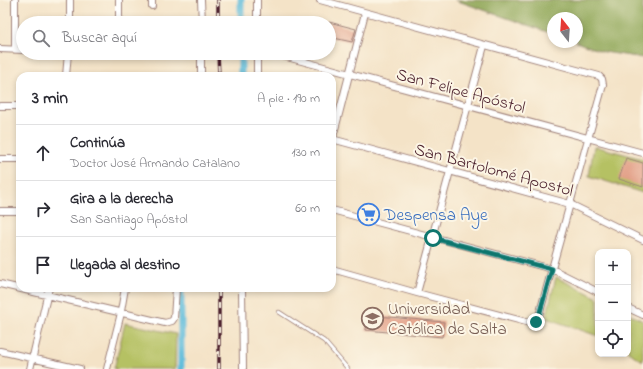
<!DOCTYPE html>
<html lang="es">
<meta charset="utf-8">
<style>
:root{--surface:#fff;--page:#f7f7f7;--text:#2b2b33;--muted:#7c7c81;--line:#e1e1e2}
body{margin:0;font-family:"Indie Flower",sans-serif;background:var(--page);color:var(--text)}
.controls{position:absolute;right:12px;bottom:12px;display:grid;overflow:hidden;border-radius:8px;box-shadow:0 2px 6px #0003}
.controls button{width:36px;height:36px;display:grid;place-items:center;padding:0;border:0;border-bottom:1px solid var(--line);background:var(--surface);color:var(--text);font:20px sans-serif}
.compass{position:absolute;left:547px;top:12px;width:36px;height:36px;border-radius:50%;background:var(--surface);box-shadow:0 2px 6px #0003;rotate:343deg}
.stop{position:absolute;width:12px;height:12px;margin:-9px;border:3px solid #0f766e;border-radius:50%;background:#fff}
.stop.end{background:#0f766e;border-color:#fff;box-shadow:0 1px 4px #0008}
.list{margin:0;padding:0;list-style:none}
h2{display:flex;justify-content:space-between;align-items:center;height:52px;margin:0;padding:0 16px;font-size:17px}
h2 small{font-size:13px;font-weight:400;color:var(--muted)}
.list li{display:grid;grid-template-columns:26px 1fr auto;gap:12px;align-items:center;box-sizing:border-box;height:56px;padding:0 16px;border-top:1px solid var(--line)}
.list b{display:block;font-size:15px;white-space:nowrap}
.list p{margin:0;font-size:13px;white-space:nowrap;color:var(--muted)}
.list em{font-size:13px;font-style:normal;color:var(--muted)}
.icon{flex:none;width:22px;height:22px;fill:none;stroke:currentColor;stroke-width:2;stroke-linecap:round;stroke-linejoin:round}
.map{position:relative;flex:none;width:643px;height:369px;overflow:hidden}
.search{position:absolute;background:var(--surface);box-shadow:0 2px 6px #0003;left:16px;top:16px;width:320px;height:44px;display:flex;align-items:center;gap:10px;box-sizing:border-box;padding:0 14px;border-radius:22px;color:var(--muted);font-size:15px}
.panel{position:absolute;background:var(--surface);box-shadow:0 2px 6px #0003;left:16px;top:72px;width:320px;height:220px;border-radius:12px}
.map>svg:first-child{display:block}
</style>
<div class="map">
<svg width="643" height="369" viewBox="0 0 643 369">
<rect width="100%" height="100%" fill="#fcf5e5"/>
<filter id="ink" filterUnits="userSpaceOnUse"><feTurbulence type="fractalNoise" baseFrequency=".025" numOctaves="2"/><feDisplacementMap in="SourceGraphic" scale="8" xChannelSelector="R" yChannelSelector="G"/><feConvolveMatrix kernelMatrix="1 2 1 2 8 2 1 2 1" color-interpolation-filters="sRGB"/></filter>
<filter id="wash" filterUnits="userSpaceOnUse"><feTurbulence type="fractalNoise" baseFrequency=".012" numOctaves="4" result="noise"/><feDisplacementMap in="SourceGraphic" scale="16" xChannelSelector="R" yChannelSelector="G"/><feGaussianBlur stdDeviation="0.9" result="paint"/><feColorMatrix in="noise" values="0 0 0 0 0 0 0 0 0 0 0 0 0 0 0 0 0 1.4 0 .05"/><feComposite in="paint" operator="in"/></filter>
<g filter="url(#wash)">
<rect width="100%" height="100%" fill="#f4e3c7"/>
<path fill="#b5c163" stroke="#807047" d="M594,146L643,159V193L589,176Z
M556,277L598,298V336L546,318Z
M628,313L643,321V361L628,352Z
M125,323L176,334L175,369H114Z"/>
<path fill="#90a759" stroke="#6d6342" d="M455,0H643V58L604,52L576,42L577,18H553V34Z"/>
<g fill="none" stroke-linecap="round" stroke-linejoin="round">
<path stroke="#5dbbdb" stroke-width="7" d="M241,0V23
M241,53V76
M181,369V288"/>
</g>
<g id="blocks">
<path fill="#e3a189" d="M329,22L356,29L352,42L329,37Z
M626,158L643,163V187L619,179Z
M367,315L444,322L442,337L366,330Z"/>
</g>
</g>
<g filter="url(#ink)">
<use href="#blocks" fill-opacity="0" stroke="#9f8179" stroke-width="1"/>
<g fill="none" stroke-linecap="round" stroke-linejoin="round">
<defs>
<path id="lane" d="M279,312L324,341L348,369"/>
<path id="street" d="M70,0V23
M152,0V6
M201,0L202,23
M257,0V23
M320,0L599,76L602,79L603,85L538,319L536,322L530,323L417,293L332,269
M119,23V0
M0,49L23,50
M15,49V0
M201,53V76
M272,53L643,153
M66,76L68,53
M257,76V53
M0,106H20
M332,139L570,204L643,240
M332,141L365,13
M0,159H20
M332,210L552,269L598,292
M0,211H20
M0,284L165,323L172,321L174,318L176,288
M242,288L243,369
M417,293L484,46
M628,308L643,315
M0,351L80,369
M30,369L49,288
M107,369L120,317L125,288"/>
</defs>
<use href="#lane" stroke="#9f8179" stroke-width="4.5"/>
<use href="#street" stroke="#9f8179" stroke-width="8"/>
<use href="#lane" stroke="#fff" stroke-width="3"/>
<use href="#street" stroke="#fff" stroke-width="6"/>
<defs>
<path id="rail" d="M218,0V23
M218,53L219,76
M219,369V288"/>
</defs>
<use href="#rail" stroke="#4a1f2b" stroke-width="3.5"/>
<use href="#rail" stroke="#fcf5e5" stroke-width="2" stroke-dasharray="6" stroke-linecap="butt"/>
</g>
</g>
<g fill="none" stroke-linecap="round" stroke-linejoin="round" filter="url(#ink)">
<path stroke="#0f766e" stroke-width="5" d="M433,238L552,269L538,319L536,322"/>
</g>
<defs>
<symbol id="supermarket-ring" viewBox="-11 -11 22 22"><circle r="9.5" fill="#fcf5e5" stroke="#3f7fe0" stroke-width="1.5"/><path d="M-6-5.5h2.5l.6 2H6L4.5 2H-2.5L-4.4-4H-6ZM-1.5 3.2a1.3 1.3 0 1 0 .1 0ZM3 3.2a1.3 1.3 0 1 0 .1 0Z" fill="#3f7fe0"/></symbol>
<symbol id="university-ring" viewBox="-11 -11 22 22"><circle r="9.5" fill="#fcf5e5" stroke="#8d6e63" stroke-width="1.5"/><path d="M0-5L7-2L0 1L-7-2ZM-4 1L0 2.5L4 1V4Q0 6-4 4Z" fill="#8d6e63"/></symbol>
</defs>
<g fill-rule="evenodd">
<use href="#supermarket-ring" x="356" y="202" width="25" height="25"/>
<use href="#university-ring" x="360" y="306" width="25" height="25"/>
</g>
<g text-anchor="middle" stroke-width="4" stroke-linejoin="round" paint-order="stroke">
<g font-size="17" fill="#4a1f2b" stroke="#fcf5e5">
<text transform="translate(461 90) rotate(15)" y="6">San Felipe Apóstol</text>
<text transform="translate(494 169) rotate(15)" y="6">San Bartolomé Apostol</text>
</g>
<g font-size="17" fill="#366cbe" stroke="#fcf5e5" text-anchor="start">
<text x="384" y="220">Despensa Aye</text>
</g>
<g font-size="17" fill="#785e54" stroke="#fcf5e5" text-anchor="start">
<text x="388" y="314">Universidad<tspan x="388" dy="20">Católica de Salta</tspan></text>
</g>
</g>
</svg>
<div class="controls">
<button>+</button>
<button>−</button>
<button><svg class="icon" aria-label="locate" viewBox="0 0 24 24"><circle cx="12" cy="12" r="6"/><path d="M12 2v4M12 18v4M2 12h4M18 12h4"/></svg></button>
</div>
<svg class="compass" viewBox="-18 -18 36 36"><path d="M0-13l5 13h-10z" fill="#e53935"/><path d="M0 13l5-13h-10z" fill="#7c7c81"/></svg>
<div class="stop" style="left:433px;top:238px"></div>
<div class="stop end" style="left:536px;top:322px"></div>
<div class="search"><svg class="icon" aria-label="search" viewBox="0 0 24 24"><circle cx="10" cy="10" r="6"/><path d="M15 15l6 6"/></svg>Buscar aquí</div>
<section class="panel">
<h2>3 min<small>A pie · 190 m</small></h2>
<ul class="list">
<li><svg class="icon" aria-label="ahead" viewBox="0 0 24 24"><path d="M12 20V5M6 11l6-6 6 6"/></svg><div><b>Continúa</b><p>Doctor José Armando Catalano</p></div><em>130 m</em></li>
<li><svg class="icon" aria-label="right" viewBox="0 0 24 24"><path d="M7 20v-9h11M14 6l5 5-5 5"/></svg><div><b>Gira a la derecha</b><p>San Santiago Apóstol</p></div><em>60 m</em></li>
<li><svg class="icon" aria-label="arrive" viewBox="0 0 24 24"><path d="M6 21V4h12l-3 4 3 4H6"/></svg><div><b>Llegada al destino</b></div></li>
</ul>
</section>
</div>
